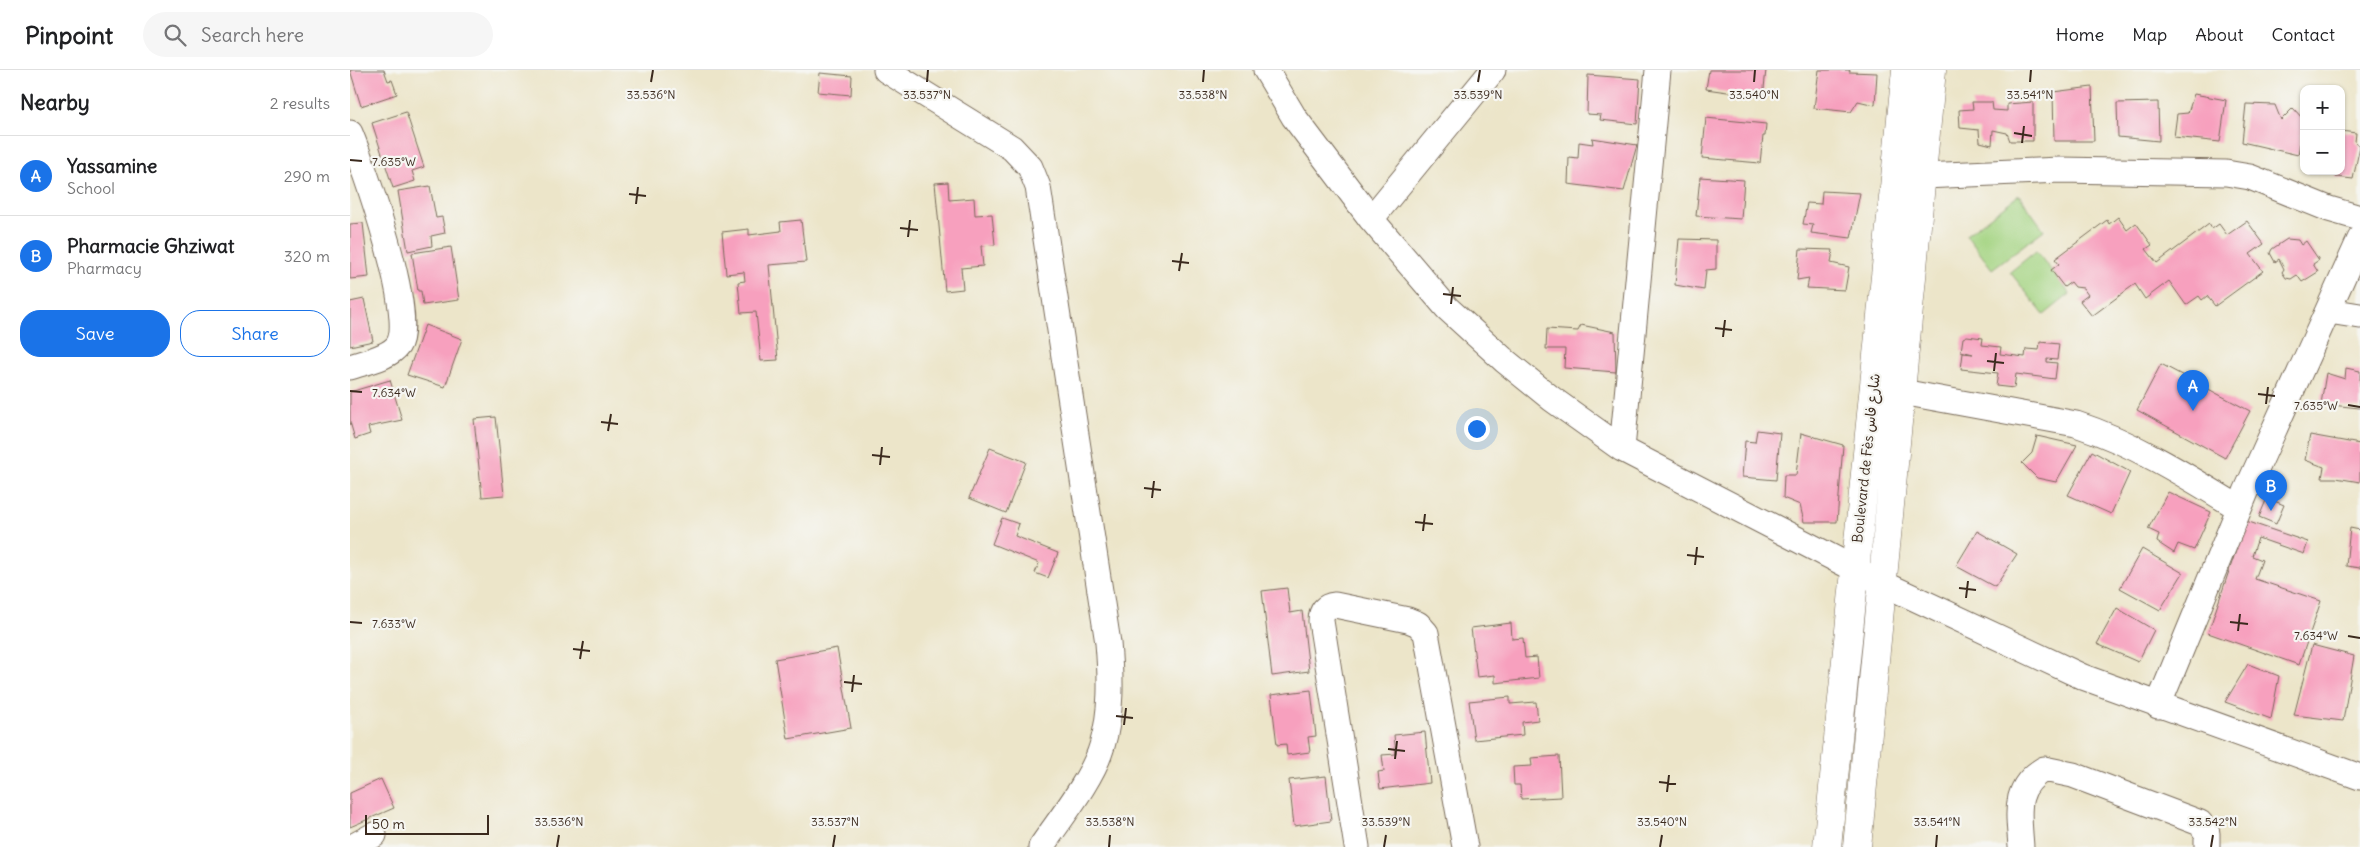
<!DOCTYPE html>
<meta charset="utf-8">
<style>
:root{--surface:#fff;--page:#f6f6f6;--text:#202124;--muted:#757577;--line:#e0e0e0;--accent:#1a73e8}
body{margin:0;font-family:Delius,"Playpen Sans Arabic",sans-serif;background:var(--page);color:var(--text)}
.controls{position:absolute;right:15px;top:15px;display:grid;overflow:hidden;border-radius:10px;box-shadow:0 1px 4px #0004}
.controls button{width:45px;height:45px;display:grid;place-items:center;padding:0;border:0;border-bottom:1px solid var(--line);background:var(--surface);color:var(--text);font:25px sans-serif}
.scale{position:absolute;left:15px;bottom:12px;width:124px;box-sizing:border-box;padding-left:5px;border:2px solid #3b2a1e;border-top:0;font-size:14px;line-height:18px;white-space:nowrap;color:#3b2a1e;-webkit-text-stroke:4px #f6f6f2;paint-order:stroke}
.you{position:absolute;left:1126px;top:358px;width:18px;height:18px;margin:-12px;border:4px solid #fff;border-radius:50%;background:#1a73e8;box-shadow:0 0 0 8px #1a73e833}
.badge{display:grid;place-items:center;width:32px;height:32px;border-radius:50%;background:var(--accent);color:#fff;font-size:16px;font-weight:700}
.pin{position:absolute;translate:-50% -41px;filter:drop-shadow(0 1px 2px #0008)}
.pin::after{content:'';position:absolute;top:26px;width:18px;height:15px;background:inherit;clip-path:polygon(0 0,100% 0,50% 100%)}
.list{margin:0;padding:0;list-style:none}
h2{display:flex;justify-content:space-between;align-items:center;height:65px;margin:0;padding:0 20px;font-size:21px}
h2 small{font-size:16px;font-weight:400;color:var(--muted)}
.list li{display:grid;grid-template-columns:32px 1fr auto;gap:15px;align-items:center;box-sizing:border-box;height:80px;padding:0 20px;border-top:1px solid var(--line)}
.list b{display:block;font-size:19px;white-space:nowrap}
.list p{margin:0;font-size:16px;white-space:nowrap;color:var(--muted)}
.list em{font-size:16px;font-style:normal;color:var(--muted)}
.actions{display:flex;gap:10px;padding:15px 20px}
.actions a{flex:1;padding:11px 0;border:1px solid var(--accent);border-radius:20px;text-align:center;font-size:18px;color:var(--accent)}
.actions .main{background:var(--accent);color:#fff}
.icon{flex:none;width:28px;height:28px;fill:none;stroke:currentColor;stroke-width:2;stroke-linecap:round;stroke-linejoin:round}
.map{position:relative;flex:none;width:2010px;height:777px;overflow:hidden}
header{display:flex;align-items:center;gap:30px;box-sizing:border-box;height:70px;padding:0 25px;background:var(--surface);border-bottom:1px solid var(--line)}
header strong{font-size:24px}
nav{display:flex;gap:28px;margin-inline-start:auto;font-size:18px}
.search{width:350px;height:45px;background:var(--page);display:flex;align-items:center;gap:12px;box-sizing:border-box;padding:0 18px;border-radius:28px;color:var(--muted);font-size:19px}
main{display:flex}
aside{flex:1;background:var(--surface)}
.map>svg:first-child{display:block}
</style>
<header>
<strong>Pinpoint</strong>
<div class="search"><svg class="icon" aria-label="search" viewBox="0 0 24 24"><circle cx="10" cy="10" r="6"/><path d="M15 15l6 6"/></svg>Search here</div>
<nav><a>Home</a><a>Map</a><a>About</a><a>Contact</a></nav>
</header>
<main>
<aside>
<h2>Nearby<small>2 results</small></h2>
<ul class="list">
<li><span class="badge">A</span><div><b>Yassamine</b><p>School</p></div><em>290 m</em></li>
<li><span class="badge">B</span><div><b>Pharmacie Ghziwat</b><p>Pharmacy</p></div><em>320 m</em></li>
</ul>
<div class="actions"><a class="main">Save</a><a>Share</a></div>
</aside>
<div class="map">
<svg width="2010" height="777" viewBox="0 0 2010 777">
<rect width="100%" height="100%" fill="#f6f6f2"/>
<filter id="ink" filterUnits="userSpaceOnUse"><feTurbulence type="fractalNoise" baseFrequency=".02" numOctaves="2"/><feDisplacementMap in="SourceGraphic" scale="10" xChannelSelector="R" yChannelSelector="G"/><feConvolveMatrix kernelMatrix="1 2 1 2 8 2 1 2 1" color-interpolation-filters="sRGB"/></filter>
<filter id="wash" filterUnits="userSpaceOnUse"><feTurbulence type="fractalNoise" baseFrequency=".0096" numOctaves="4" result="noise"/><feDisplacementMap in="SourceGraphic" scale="20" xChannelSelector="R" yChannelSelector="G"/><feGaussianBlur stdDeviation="1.12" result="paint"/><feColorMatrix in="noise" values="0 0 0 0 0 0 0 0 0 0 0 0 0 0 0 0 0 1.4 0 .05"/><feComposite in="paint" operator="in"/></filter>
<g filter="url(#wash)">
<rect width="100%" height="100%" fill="#ece5c9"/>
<path fill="#a4d482" stroke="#707f50" d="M1669,125L1694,160L1642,199L1616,165Z
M1686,181L1720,224L1694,245L1660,202Z"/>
<g id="blocks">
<path fill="#f7a0be" d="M0,0H34L38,11L42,10L47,24L11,36Z
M1359,0H1416L1413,27L1356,19Z
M1469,0H1500L1499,2L1527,3L1525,35L1508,31L1501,42L1464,38Z
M470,3L502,6L501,25L468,22Z
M1238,5L1290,9L1287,54L1250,50L1251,45L1237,44Z
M1742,17L1744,71H1704L1703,22Z
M1844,24L1876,30L1870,72L1824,67L1827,44L1838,43Z
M1622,32H1642L1643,40L1657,41V34L1683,32V71H1660L1657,63L1643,60L1642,75L1630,72L1629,60L1610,58L1609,40L1623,39Z
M1808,32L1809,71L1768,67L1767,33Z
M1896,34L1925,35L1931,50L1943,38L1954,50L1948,85L1892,72Z
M56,42L74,97L62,101L65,111L43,118L22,53Z
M1356,48L1416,54L1415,66H1413L1410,93L1352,88Z
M1991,61L2006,63L2005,72L2010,76L2003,109L1986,107V101H1991Z
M1242,68L1287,75L1274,121L1218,114L1219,87L1228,88L1229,72L1243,74Z
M1350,107L1394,110L1391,149L1346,146Z
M598,112L599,130L624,128L625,145L642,144L645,175L631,176L633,196L611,198L613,219L595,221L585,113Z
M80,116L86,148L92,147L95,163L81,166L82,176L58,181L48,121Z
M1472,121L1510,123L1501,168L1461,163L1463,155L1453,154L1457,133L1471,134Z
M1768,147L1777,160L1786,153L1802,175L1796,179L1807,193L1859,154L1862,159L1869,154L1877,165L1897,151L1914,174L1900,184L1913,201L1865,236L1857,226L1852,230L1849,226L1836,235L1819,211L1795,229L1785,214L1742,246L1730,231L1738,225L1733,218L1725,217L1721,212L1714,217L1701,200L1709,194L1705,189L1757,150L1759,154Z
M451,150L456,192L419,195L428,290L411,291L406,242L391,243L388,212L395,211L394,202L376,204L372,162L399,159V165L431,161L430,152Z
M13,153L19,207L0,209V154Z
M1329,169L1366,170V199L1356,200L1354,220L1325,215Z
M1937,169L1948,170L1951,175L1956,171L1969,190L1963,194L1968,202L1952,212L1947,205L1941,209L1936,208L1932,202L1934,199L1929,189L1925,192L1920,183L1922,179Z
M101,177L109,230L73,235L71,221H68L62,183Z
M1450,179L1483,180L1481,193L1499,197L1495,220L1457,218L1459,208L1447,210Z
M14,229L23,271L0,276V232Z
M75,255L112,269L95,317L57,305Z
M1231,255L1265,262L1266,302L1214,298L1215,279H1196L1197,259L1228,261Z
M1617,266L1633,268L1632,275L1651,277L1650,284L1675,287L1676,279L1689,280L1690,272L1709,274L1707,290L1697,289V292L1707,293L1705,309L1666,304L1664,318L1646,316L1648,303L1611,299L1613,283L1623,284L1611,281L1613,268Z
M1811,294L1900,341L1875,388L1787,340Z
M1996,298L2010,301V338L1971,334L1976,303L1995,309Z
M40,310L52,350L18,357L20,364L5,369L0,352V322Z
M146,347L154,425L132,427L124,349Z
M1407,360L1430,363L1426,410L1392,407L1395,371L1405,372Z
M1451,363L1493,375L1487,452H1454L1450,435L1433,428L1434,405H1446Z
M1960,365L2010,374V412L1986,408H1972L1974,397L1955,390Z
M1687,366L1727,375L1706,412L1687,408L1672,393L1682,383Z
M640,378L676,392L656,443L619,428Z
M1742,381L1780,402L1761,444L1718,425Z
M1818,422L1861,442L1844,480L1828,474L1824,483L1807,472L1809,464L1798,459Z
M1917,428L1934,435L1926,454L1909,447Z
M652,448L669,454L665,466L708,483L698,508L685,503L689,493L642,474Z
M1896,451L1958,472L1954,484L1908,468L1902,486L1912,490L1905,509L1971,531L1949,595L1858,563Z
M2000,458L2010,460V498L1996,496Z
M1627,461L1667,484L1645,517L1606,496Z
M1792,479L1833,503L1810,540L1770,518Z
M937,518L940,543L952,541L959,601L922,606L912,521Z
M1767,538L1804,560L1788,592L1747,574Z
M1161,553L1162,569L1173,568L1175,588L1187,587L1189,608L1145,613V605L1127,607L1121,558Z
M1962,575L2004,586L1993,651L1944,645Z
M487,578L501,658L438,669L425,589Z
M1898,594L1929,606L1921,649L1875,632Z
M961,620L966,666L958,667L960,682L937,685L936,674L927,675L921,625Z
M1160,627V634L1186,632L1188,650L1172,652L1173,665L1124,670L1119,631Z
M1075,662L1080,713L1030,719L1028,702L1034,701L1032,685L1046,684L1044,665Z
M1209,686L1211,727L1171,729L1170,715H1164L1163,697L1182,696L1181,688Z
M976,706L981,751L944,756L939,710Z
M31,709L44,738L0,757V723Z"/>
</g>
</g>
<g filter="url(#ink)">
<use href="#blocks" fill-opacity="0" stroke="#796b5a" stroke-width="1"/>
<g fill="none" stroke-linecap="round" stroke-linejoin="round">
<defs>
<path id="minor" d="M536,0L662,78L680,97L688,117L758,573C761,608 762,642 752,676C743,708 710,749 691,777
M916,0L944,47L1021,149L1097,238L1155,291L1202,329L1272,379L1532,513L1733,607L2010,707
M0,63C14,97 67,246 48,275C39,288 14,292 0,297
M1573,106L1710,100L1876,103L1900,107L1979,139L2010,148
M1021,149L1143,0
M1979,241L2010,246
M1552,322L1726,354C1784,373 1837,406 1889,438
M1272,379L1308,0
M1808,636L1896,422L2010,169
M2,777L24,765
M1007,777L971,551C971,541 975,536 985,535L1058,550L1068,554L1076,563L1115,777
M1671,777C1669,744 1662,718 1694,699L1723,705L1850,753L1857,763V777"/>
<path id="major" d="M1477,777L1556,0
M1507,777L1582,0"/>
</defs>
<use href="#minor" stroke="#796b5a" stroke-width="27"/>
<use href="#major" stroke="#796b5a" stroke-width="29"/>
<use href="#minor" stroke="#fff" stroke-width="25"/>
<use href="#major" stroke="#fff" stroke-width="28"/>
</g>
</g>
<path fill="none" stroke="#3b2a1e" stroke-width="2" d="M301,12L303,0M577,12L578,0M853,12L854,0M1128,12L1130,0M1404,12L1405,0M1680,12L1681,0M1664,63L1682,66M1672,73L1674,56M0,90L12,91M279,124L296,126M286,134L288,117M550,158L568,160M558,167L560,150M822,191L839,193M829,201L832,183M1093,224L1111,226M1101,234L1103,217M1365,258L1382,260M1373,267L1375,250M1637,291L1654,293M1644,301L1646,283M0,321L12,322M1908,324L1925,326M1916,334L1918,317M1998,335L2010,337M251,352L268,354M258,361L261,344M522,385L540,387M530,395L532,377M794,418L811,420M802,428L804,411M1065,452L1083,454M1073,461L1075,444M1337,485L1354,487M1345,495L1347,477M1609,518L1626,520M1616,528L1618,511M0,552L12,553M1880,552L1898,554M1888,561L1890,544M1998,566L2010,568M223,579L240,581M230,589L233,571M494,612L512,614M502,622L504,605M766,646L783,648M774,655L776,638M1038,679L1055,681M1045,689L1047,671M1309,712L1326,714M1317,722L1319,705M207,777L209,765M483,777L485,765M759,777L760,765M1034,777L1036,765M1310,777L1312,765M1586,777L1587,765M1861,777L1863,765"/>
<g text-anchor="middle" stroke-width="4.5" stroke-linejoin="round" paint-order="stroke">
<g font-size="14" fill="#3b2a1e" stroke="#f6f6f2">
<text transform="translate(1516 388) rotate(-84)" y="5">Boulevard de Fès شارع فاس</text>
</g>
</g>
<g font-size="12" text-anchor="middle" fill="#3b2a1e" stroke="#f6f6f2" stroke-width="4.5" stroke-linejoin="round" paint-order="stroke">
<text x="301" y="29">33.536°N</text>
<text x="577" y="29">33.537°N</text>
<text x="853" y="29">33.538°N</text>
<text x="1128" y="29">33.539°N</text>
<text x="1404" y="29">33.540°N</text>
<text x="1680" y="29">33.541°N</text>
<text x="44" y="96">7.635°W</text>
<text x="44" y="327">7.634°W</text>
<text x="1966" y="340">7.635°W</text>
<text x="44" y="558">7.633°W</text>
<text x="1966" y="570">7.634°W</text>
<text x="209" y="756">33.536°N</text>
<text x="485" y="756">33.537°N</text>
<text x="760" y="756">33.538°N</text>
<text x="1036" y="756">33.539°N</text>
<text x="1312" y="756">33.540°N</text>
<text x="1587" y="756">33.541°N</text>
<text x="1863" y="756">33.542°N</text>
</g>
</svg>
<div class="controls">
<button>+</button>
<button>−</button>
</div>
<div class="scale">50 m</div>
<div class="you"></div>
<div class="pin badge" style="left:1843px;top:341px">A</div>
<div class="pin badge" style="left:1921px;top:441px">B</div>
</div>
</main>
